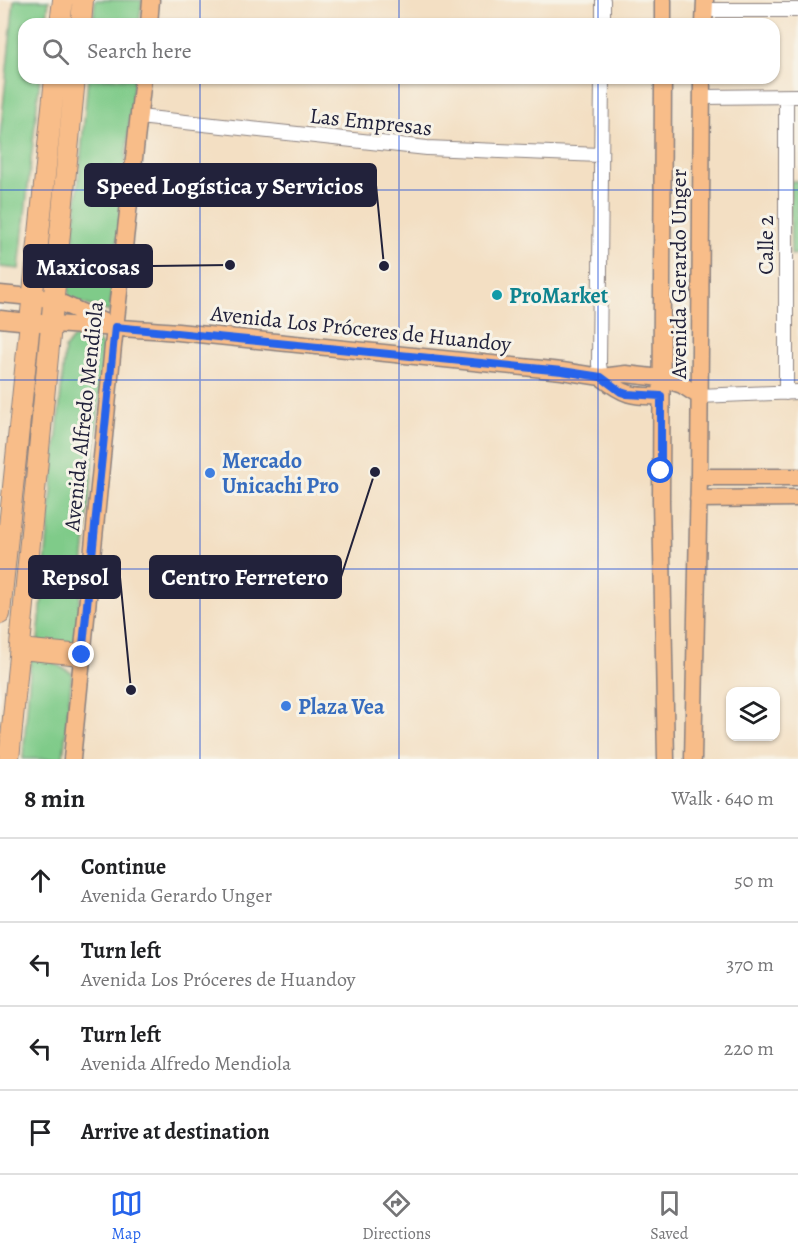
<!DOCTYPE html>
<meta charset="utf-8">
<style>
:root{--surface:#fff;--page:#f2f2f2;--text:#202124;--muted:#757577;--line:#e0e0e0;--accent:#2563eb}
body{margin:0;font-family:Alegreya,serif;background:var(--page);color:var(--text)}
.controls{position:absolute;right:18px;bottom:18px;display:grid;overflow:hidden;border-radius:12px;box-shadow:0 2px 4px #0004}
.controls button{width:54px;height:54px;display:grid;place-items:center;padding:0;border:0;border-bottom:2px solid var(--line);background:var(--surface);color:var(--text);font:30px sans-serif}
.stop{position:absolute;width:18px;height:18px;margin:-14px;border:4px solid #2563eb;border-radius:50%;background:#fff}
.stop.end{background:#2563eb;border-color:#fff;box-shadow:0 2px 6px #0008}
.list{margin:0;padding:0;list-style:none}
h2{display:flex;justify-content:space-between;align-items:center;height:78px;margin:0;padding:0 24px;font-size:26px}
h2 small{font-size:20px;font-weight:400;color:var(--muted)}
.list li{display:grid;grid-template-columns:39px 1fr auto;gap:18px;align-items:center;box-sizing:border-box;height:84px;padding:0 24px;border-top:2px solid var(--line)}
.list b{display:block;font-size:22px;white-space:nowrap}
.list p{margin:0;font-size:20px;white-space:nowrap;color:var(--muted)}
.list em{font-size:20px;font-style:normal;color:var(--muted)}
.icon{flex:none;width:33px;height:33px;fill:none;stroke:currentColor;stroke-width:2;stroke-linecap:round;stroke-linejoin:round}
.map{position:relative;flex:none;width:798px;height:759px;overflow:hidden}
.search{position:absolute;background:var(--surface);box-shadow:0 2px 4px #0004;left:18px;right:18px;top:18px;height:66px;display:flex;align-items:center;gap:15px;box-sizing:border-box;padding:0 21px;border-radius:18px;color:var(--muted);font-size:22px}
.sheet{height:414px;background:var(--surface)}
nav{display:flex;justify-content:space-around;align-items:center;box-sizing:border-box;height:84px;border-top:2px solid var(--line);background:var(--surface);font-size:16px;color:var(--muted)}
nav a{display:grid;justify-items:center;gap:3px}
nav .on{color:var(--accent)}
.map>svg:first-child{display:block}
</style>
<div class="map">
<svg width="798" height="759" viewBox="0 0 798 759">
<rect width="100%" height="100%" fill="#f7f3e8"/>
<filter id="ink" filterUnits="userSpaceOnUse"><feTurbulence type="fractalNoise" baseFrequency=".0167" numOctaves="2"/><feDisplacementMap in="SourceGraphic" scale="12" xChannelSelector="R" yChannelSelector="G"/><feConvolveMatrix kernelMatrix="1 2 1 2 8 2 1 2 1" color-interpolation-filters="sRGB"/></filter>
<filter id="wash" filterUnits="userSpaceOnUse"><feTurbulence type="fractalNoise" baseFrequency=".008" numOctaves="4" result="noise"/><feDisplacementMap in="SourceGraphic" scale="24" xChannelSelector="R" yChannelSelector="G"/><feGaussianBlur stdDeviation="1.35" result="paint"/><feColorMatrix in="noise" values="0 0 0 0 0 0 0 0 0 0 0 0 0 0 0 0 0 1.4 0 .05"/><feComposite in="paint" operator="in"/></filter>
<g filter="url(#wash)">
<rect width="100%" height="100%" fill="#f3dfc3"/>
<path fill="#7fcb89" stroke="#507662" stroke-width="1.5" d="M14,0H49L46,24H24V78H40L19,269L0,267V137Z
M95,0H142L139,24H93Z
M88,78H134L110,312L68,299Z
M790,181H798V254L791,255Z
M86,336L96,338L105,349L75,646L38,641L65,348L73,338Z
M31,658L50,661L72,673L63,759H23Z"/>
</g>
<g filter="url(#ink)">
<g fill="none" stroke-linecap="round" stroke-linejoin="round">
<defs>
<path id="minor" d="M705,10H798
M603,24V0
M702,97L798,96
M786,97V393
M139,117L427,148L600,155
M601,377L599,364L602,78
M699,396L798,392"/>
<path id="major" d="M663,0V24
M149,24L151,0
M704,24L705,0
M663,78L661,500L666,759
M0,294L52,299L106,323
M0,319C59,326 119,327 178,332L562,371L601,377L626,374L661,378L682,385L699,396
M601,377C624,395 632,397 661,396
M699,477H798
M698,499L798,498
M72,759L113,346L143,78
M693,759L699,477L702,78"/>
<path id="highway" d="M60,24L63,0
M81,24L83,0
M0,614L55,78
M20,649L82,655
M9,759L75,78"/>
</defs>
<use href="#minor" stroke="#8a807f" stroke-width="16"/>
<use href="#major" stroke="#8a807f" stroke-width="19"/>
<use href="#highway" stroke="#8a807f" stroke-width="22"/>
<use href="#minor" stroke="#fff" stroke-width="14"/>
<use href="#major" stroke="#f8bd89" stroke-width="16"/>
<use href="#highway" stroke="#f8bd89" stroke-width="20"/>
</g>
</g>
<g fill="none" stroke-linecap="round" stroke-linejoin="round" filter="url(#ink)">
<path stroke="#2563eb" stroke-width="8" d="M82,655L115,327L562,371L601,377L621,392L627,394L661,396V471"/>
</g>
<path fill="none" stroke="#1d4ed8" stroke-width="1.5" stroke-opacity="0.55" d="M200,0V24M399,0V24M598,0V24M200,78V759M399,78V759M598,78V759M0,190H798M0,380H798M0,569H798"/>
<circle fill="#0f9aa8" stroke="#f7f3e8" stroke-width="2" cx="497" cy="295" r="6"/>
<g fill="#3f7fe0" stroke="#f7f3e8" stroke-width="2">
<circle cx="210" cy="473" r="6"/>
<circle cx="286" cy="706" r="6"/>
</g>
<g text-anchor="middle" stroke-width="6" stroke-linejoin="round" paint-order="stroke">
<g font-size="22" fill="#22223b" stroke="#f7f3e8">
<text transform="translate(371 121) rotate(6)" y="8">Las Empresas</text>
<text transform="translate(765 245) rotate(-90)" y="8">Calle 2</text>
<text transform="translate(678 274) rotate(-90)" y="8">Avenida Gerardo Unger</text>
<text transform="translate(361 328) rotate(6)" y="8">Avenida Los Próceres de Huandoy</text>
<text transform="translate(83 416) rotate(-84)" y="8">Avenida Alfredo Mendiola</text>
</g>
<g font-size="22" font-weight="bold" fill="#0d838f" stroke="#f7f3e8" text-anchor="start">
<text x="509" y="303">ProMarket</text>
</g>
<g font-size="22" font-weight="bold" fill="#366cbe" stroke="#f7f3e8" text-anchor="start">
<text x="222" y="468">Mercado<tspan x="222" dy="25">Unicachi Pro</tspan></text>
<text x="298" y="714">Plaza Vea</text>
</g>
</g>
<path fill="none" stroke="#22223b" stroke-width="2" d="M384 266L376 185M230 265L152 266M375 472L341 577M131 690L120 577"/>
<g fill="#22223b" stroke="#f7f3e8" stroke-width="2">
<circle cx="384" cy="266" r="6"/>
<circle cx="230" cy="265" r="6"/>
<circle cx="375" cy="472" r="6"/>
<circle cx="131" cy="690" r="6"/>
</g>
<g fill="#22223b" stroke="#22223b" stroke-width="2">
<rect x="85" y="164" width="291" height="42" rx="6"/>
<rect x="24" y="245" width="128" height="42" rx="6"/>
<rect x="150" y="556" width="191" height="42" rx="6"/>
<rect x="29" y="556" width="91" height="42" rx="6"/>
</g>
<g font-size="24" text-anchor="middle" font-weight="bold" fill="#fff">
<text x="230" y="194">Speed Logística y Servicios</text>
<text x="88" y="275">Maxicosas</text>
<text x="245" y="585">Centro Ferretero</text>
<text x="75" y="585">Repsol</text>
</g>
</svg>
<div class="controls">
<button><svg class="icon" aria-label="layers" viewBox="0 0 24 24"><path d="M12 4l9 5-9 5-9-5zM3 14l9 5 9-5"/></svg></button>
</div>
<div class="stop" style="left:661px;top:471px"></div>
<div class="stop end" style="left:82px;top:655px"></div>
<div class="search"><svg class="icon" aria-label="search" viewBox="0 0 24 24"><circle cx="10" cy="10" r="6"/><path d="M15 15l6 6"/></svg>Search here</div>
</div>
<section class="sheet">
<h2>8 min<small>Walk · 640 m</small></h2>
<ul class="list">
<li><svg class="icon" aria-label="ahead" viewBox="0 0 24 24"><path d="M12 20V5M6 11l6-6 6 6"/></svg><div><b>Continue</b><p>Avenida Gerardo Unger</p></div><em>50 m</em></li>
<li><svg class="icon" aria-label="left" viewBox="0 0 24 24"><path d="M17 20v-9H6M10 6l-5 5 5 5"/></svg><div><b>Turn left</b><p>Avenida Los Próceres de Huandoy</p></div><em>370 m</em></li>
<li><svg class="icon" aria-label="left" viewBox="0 0 24 24"><path d="M17 20v-9H6M10 6l-5 5 5 5"/></svg><div><b>Turn left</b><p>Avenida Alfredo Mendiola</p></div><em>220 m</em></li>
<li><svg class="icon" aria-label="arrive" viewBox="0 0 24 24"><path d="M6 21V4h12l-3 4 3 4H6"/></svg><div><b>Arrive at destination</b></div></li>
</ul>
</section>
<nav>
<a class="on"><svg class="icon" aria-label="map" viewBox="0 0 24 24"><path d="M3 6l6-2 6 2 6-2v14l-6 2-6-2-6 2zM9 4v14M15 6v14"/></svg>Map</a>
<a><svg class="icon" aria-label="directions" viewBox="0 0 24 24"><path d="M12 3l9 9-9 9-9-9zM9 14v-3h6M13 9l2 2-2 2"/></svg>Directions</a>
<a><svg class="icon" aria-label="saved" viewBox="0 0 24 24"><path d="M7 4h10v16l-5-4-5 4z"/></svg>Saved</a>
</nav>
